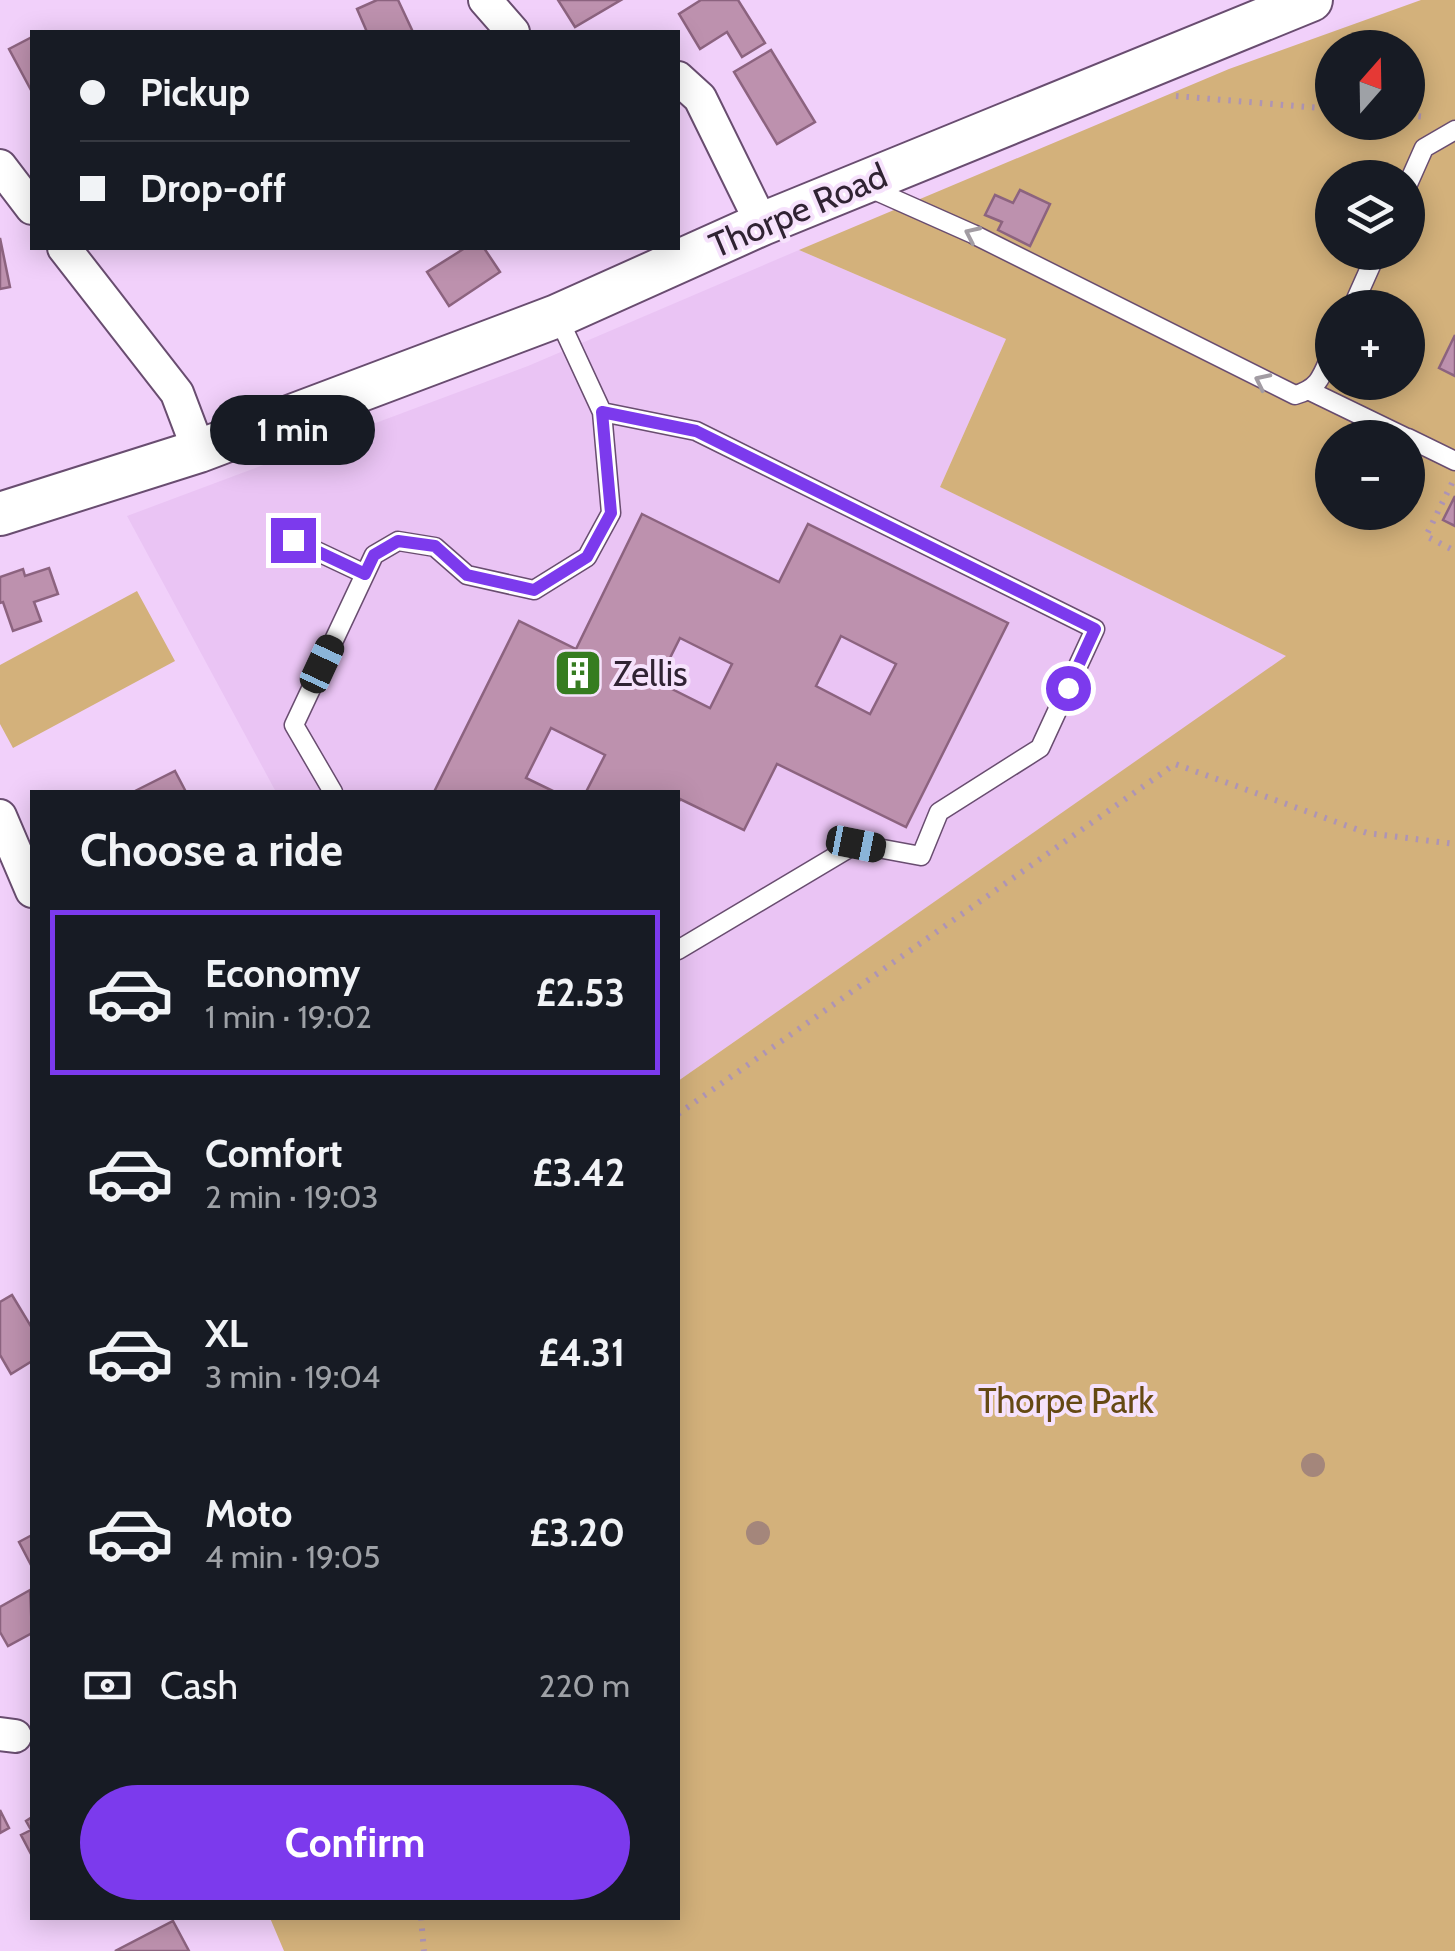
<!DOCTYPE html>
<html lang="en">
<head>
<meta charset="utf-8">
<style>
	:root { --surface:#171b24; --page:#242831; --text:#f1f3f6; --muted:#9ea1a6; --line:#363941; --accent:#7c3aed }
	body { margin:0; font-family:Cabin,sans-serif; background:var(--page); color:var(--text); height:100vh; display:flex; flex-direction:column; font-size:38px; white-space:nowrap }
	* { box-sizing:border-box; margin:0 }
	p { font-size:32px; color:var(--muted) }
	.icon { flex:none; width:55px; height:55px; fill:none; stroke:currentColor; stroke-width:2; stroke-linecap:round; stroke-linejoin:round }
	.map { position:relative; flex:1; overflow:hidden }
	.sheet { position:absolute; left:30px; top:790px; width:650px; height:1130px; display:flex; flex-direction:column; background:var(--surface); border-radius:0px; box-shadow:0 5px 25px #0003 }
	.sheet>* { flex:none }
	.hud { position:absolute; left:30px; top:30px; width:650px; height:220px; border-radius:0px; box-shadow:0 5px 25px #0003; display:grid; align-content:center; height:220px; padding:0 50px; background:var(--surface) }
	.needle { width:65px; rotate:20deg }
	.tools { position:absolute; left:1315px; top:30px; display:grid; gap:20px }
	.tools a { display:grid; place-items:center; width:110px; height:110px; border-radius:50%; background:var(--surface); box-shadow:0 5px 25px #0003; font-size:50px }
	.end { position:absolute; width:45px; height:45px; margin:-22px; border:12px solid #7c3aed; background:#fff; box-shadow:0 0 0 5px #fff }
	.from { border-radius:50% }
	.bubble { position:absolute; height:70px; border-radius:35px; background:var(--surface); box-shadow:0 5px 25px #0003; font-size:32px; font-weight:700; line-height:70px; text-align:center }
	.car { position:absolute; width:30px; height:60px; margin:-30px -15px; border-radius:12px; box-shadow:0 0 8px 2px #0007; background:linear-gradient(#222 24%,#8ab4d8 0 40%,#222 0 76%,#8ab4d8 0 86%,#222 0) }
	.hud b { display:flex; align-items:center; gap:35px; height:95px; font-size:38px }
	.hud b+b { border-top:2px solid var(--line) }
	.hud i { width:25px; height:25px; background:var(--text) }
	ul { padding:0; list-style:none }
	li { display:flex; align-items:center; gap:30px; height:165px; margin:0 20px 15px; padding:0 30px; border:5px solid transparent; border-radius:0px }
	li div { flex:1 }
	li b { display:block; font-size:38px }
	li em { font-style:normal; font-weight:700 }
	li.selected { border-color:var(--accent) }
	li>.icon { width:90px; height:90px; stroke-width:1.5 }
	h2 { padding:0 50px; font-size:45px; line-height:120px }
	.pay { display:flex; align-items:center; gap:25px; height:110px; padding:0 50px; font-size:38px }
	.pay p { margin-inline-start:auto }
	.primary-button { display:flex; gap:20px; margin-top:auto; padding:20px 50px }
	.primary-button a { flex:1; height:115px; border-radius:60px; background:var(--accent); color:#fff; font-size:40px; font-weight:700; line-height:115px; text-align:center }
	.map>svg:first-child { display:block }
</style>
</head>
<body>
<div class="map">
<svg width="1455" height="1951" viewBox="0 0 1455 1951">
	<rect width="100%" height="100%" fill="#f1d0fa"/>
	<path fill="#eac4f4" d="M 799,250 L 1006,339 L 940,487 L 1287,656 L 678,1081 L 678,792 L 276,792 L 127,516 L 528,366 Z"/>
	<path fill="#d3b17b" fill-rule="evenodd" d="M 1421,0 L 1455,0 L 1455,1951 L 284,1951 L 270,1918 L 678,1918 L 678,1081 L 1286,656 L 940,487 L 1006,339 L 799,250 L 1229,69 ZM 1332,48 L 1408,48 L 1408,122 L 1332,122 ZM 1332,178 L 1408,178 L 1408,252 L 1332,252 ZM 1332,308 L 1408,308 L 1408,382 L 1332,382 ZM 1332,438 L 1408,438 L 1408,512 L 1332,512 Z
		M 137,591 L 175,661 L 13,748 L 0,724 L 0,665 Z"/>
	<path fill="#bd91ae" stroke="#8c637f" stroke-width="2.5" fill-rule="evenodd" d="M 377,0 L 398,0 L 413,32 L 367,32 L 357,9 Z
		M 558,0 L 621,0 L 575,27 Z
		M 701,0 L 738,0 L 765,43 L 742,57 L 727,32 L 700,49 L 679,14 Z
		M 32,37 L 32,92 L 9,49 Z
		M 771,50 L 815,122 L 777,144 L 734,72 Z
		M 1020,190 L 1050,204 L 1030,246 L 998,230 L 1002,222 L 985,215 L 995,195 L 1013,203 Z
		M 0,238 L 10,287 L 0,289 Z
		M 465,248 L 484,248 L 500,272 L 449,306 L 427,272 Z
		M 1455,335 L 1455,376 L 1439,368 Z
		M 1455,496 L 1455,526 L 1443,520 Z
		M 642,514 L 779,582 L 808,524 L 1008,623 L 906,827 L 777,764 L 744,830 L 680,799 L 678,804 L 678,792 L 586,792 L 605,755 L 551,728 L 526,778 L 555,792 L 434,792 L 519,621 L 576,649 ZM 841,636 L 896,664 L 870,714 L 816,686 ZM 680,638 L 732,664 L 710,708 L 658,682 Z
		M 49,568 L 58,594 L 34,602 L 41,621 L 13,631 L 3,602 L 0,603 L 0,577 L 23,569 L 25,576 Z
		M 175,771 L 186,792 L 133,792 Z
		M 12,1295 L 32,1328 L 32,1361 L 11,1374 L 0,1355 L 0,1302 Z
		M 32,1535 L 32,1567 L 19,1542 Z
		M 30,1590 L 32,1633 L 8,1646 L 0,1632 L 0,1607 Z
		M 0,1810 L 9,1828 L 0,1833 Z
		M 32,1817 L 32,1856 L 21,1835 L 31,1830 L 26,1821 Z
		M 173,1921 L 189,1951 L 115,1951 Z"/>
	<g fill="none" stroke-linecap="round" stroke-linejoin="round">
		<g stroke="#694d70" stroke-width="21">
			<path id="service" d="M 1408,184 L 1424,148 L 1455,130
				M 865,186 L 973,234 L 1295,395 C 1320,388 1322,375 1332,352
				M 1352,308 L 1377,252
				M 1310,391 L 1407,438
				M 602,412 L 696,431 L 1095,629 L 1040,748 L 939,812 L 921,856 L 856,844 L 678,950
				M 1408,438 L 1455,461
				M 293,540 L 365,574
				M 333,792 L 294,725 L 374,555 L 398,541 L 435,547 L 467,575 L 534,590 L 587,557 L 611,513 L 602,412 L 558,317"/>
		</g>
		<g stroke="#694d70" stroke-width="36">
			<path id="minor" d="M 485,0 L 513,32
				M 678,78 L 700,98 L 762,224
				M 0,166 L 32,208
				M 64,248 L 177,393 L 199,451
				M 0,816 L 32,891
				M 0,1734 L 15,1736"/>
		</g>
		<g stroke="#694d70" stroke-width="46">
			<path id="tertiary" d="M 0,514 L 199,451 L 557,316 L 762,224 L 1311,0"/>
		</g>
		<path stroke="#ae94b5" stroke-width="6" stroke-dasharray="2.5 8" stroke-linecap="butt" d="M 1176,96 L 1332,109
			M 1408,115 L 1426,117
			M 1452,483 L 1426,536 L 1455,551
			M 678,1114 L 1175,764 L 1367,833 L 1455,844
			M 421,1918 L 424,1951"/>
		<use href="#service" stroke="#fff" stroke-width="18"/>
		<use href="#minor" stroke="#fff" stroke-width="32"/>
		<use href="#tertiary" stroke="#fff" stroke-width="42"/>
	</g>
	<g fill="#a4867b">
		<circle cx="1313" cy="1465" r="12"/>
		<circle cx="758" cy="1533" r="12"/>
	</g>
	<defs><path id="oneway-chevron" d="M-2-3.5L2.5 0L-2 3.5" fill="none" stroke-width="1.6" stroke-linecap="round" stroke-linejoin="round" transform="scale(2.5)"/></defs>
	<g stroke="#a29ca3">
		<use href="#oneway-chevron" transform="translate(972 234) rotate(-155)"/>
		<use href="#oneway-chevron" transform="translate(1262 381) rotate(-154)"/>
	</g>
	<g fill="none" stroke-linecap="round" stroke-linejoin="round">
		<path stroke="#7c3aed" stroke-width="12" d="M 293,540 L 365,574 L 374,555 L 398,541 L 435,546 L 467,575 L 534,590 L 587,557 L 611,513 L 602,412 L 696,431 L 1095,629 L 1068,688"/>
	</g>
	<defs>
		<g id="building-square" transform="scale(2.5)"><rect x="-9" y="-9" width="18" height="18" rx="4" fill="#367c20" stroke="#f6e2fc"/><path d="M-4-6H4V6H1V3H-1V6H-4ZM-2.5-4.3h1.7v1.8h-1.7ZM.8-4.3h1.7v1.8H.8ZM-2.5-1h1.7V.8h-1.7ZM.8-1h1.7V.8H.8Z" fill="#fff"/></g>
	</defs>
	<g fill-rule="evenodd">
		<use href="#building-square" x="578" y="673"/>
	</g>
	<g text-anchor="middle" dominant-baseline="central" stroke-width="8" stroke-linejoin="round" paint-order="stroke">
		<g font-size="35" fill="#302333" stroke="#f6e2fc">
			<text transform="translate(798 210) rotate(-23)">Thorpe Road</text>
		</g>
		<g font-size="35" fill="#302333" stroke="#f6e2fc" text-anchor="start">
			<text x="613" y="673">Zellis</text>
		</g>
		<g font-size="35" fill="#654913" stroke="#f6e2fc">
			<text x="1066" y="1400">Thorpe Park</text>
		</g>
	</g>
</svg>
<div class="tools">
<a><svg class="needle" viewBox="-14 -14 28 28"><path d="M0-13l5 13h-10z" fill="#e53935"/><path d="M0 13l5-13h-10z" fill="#9ea1a6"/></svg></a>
<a><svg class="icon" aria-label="layers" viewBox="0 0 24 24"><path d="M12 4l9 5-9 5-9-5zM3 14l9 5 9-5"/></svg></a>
<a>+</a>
<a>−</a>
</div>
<i class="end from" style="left:1068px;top:688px"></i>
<i class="end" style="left:293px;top:540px"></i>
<div class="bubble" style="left:210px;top:395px;width:165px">1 min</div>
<i class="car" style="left:322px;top:664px;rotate:25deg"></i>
<i class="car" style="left:856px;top:844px;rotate:101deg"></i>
<div class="hud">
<b><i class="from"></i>Pickup</b>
<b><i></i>Drop-off</b>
</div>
<section class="sheet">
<h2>Choose a ride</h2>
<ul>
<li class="selected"><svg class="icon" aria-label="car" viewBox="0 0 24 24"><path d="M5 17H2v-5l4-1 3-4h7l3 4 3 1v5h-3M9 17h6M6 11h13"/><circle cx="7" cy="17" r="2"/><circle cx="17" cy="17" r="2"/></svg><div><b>Economy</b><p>1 min · 19:02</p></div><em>£2.53</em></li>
<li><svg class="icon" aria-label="car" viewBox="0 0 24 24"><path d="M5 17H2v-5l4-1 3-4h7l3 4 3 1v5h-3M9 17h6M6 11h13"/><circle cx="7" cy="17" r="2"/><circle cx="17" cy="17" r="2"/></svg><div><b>Comfort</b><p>2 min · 19:03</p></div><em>£3.42</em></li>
<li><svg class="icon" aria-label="car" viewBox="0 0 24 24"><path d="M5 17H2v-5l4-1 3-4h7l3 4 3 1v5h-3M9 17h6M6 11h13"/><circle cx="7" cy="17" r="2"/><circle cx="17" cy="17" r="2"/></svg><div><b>XL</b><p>3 min · 19:04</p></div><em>£4.31</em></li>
<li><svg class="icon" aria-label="car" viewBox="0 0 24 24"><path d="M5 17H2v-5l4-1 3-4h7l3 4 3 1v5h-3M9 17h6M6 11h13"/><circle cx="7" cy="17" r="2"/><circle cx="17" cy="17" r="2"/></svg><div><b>Moto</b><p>4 min · 19:05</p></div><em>£3.20</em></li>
</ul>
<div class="pay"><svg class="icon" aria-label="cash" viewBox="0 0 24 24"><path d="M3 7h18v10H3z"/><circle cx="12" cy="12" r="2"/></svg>Cash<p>220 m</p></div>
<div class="primary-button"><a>Confirm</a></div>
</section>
</div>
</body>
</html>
